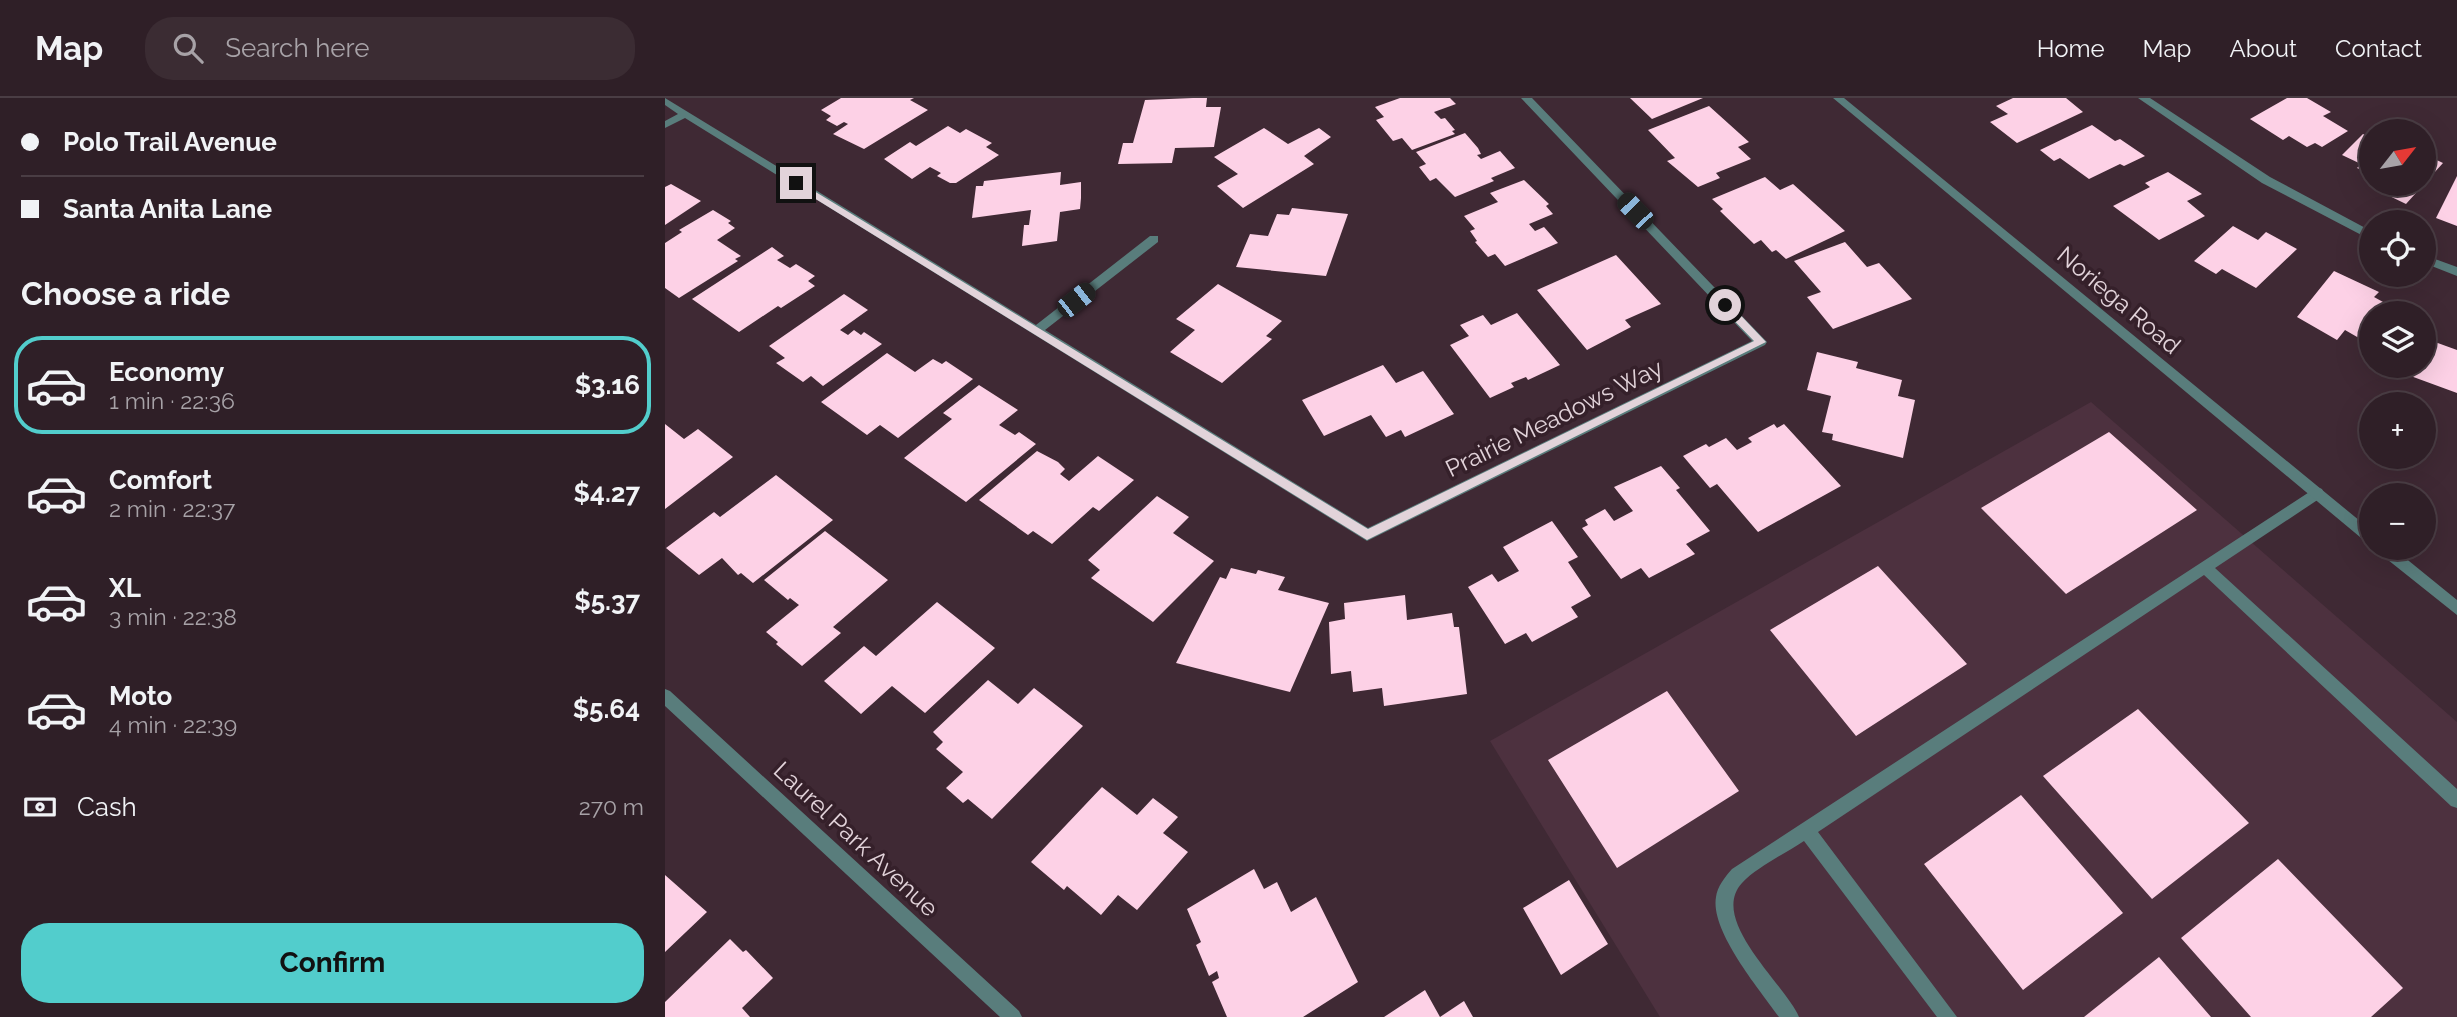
<!DOCTYPE html>
<html lang="en">
<head>
<meta charset="utf-8">
<style>
	:root { --surface:#2f1f27; --page:#3b2c33; --text:#f1f3f6; --muted:#a7a2a7; --line:#4a3d44; --accent:#52cdcc }
	body { margin:0; font-family:Raleway,sans-serif; background:var(--page); color:var(--text); height:100vh; display:flex; flex-direction:column; font-size:26px; white-space:nowrap }
	* { box-sizing:border-box; margin:0 }
	p { font-size:23px; color:var(--muted) }
	.icon { flex:none; width:38px; height:38px; fill:none; stroke:currentColor; stroke-width:2; stroke-linecap:round; stroke-linejoin:round }
	.map { position:relative; flex:1; overflow:hidden }
	.sheet { display:flex; flex-direction:column; background:var(--surface); width:665px }
	.sheet>* { flex:none }
	.guide { display:grid; align-content:center; height:154px; padding:0 21px; background:var(--surface) }
	.needle { width:46px; rotate:59deg }
	.tools { position:absolute; left:1694px; top:21px; display:grid; gap:14px }
	.tools a { display:grid; place-items:center; width:77px; height:77px; border-radius:50%; background:var(--surface); box-shadow:0 7px 28px #0002,0 0 0 2px var(--line); font-size:35px }
	.end { position:absolute; width:32px; height:32px; margin:-16px; border:9px solid #e2d3da; background:#111; box-shadow:0 0 0 4px #111 }
	.from { border-radius:50% }
	.car { position:absolute; width:21px; height:42px; margin:-21px -10px; border-radius:9px; box-shadow:0 0 5px 2px #0007; background:linear-gradient(#222 24%,#8ab4d8 0 40%,#222 0 76%,#8ab4d8 0 86%,#222 0) }
	.guide b { display:flex; align-items:center; gap:24px; height:66px; font-size:26px }
	.guide b+b { border-top:2px solid var(--line) }
	.guide i { width:18px; height:18px; background:var(--text) }
	ul { padding:0; list-style:none }
	li { display:flex; align-items:center; gap:21px; height:98px; margin:0 14px 10px; padding:0 7px; border:4px solid transparent; border-radius:28px }
	li div { flex:1 }
	li b { display:block; font-size:26px }
	li em { font-style:normal; font-weight:700 }
	li.on { border-color:var(--accent) }
	li>.icon { width:63px; height:63px; stroke-width:1.5 }
	h2 { padding:0 21px; font-size:32px; line-height:84px }
	.pay { display:flex; align-items:center; gap:18px; height:77px; padding:0 21px; font-size:26px }
	.pay p { margin-inline-start:auto }
	.cta { display:flex; gap:14px; margin-top:auto; padding:14px 21px }
	.cta a { flex:1; height:80px; border-radius:28px; background:var(--accent); color:#111; font-size:28px; font-weight:700; line-height:80px; text-align:center }
	header { display:flex; align-items:center; gap:42px; box-sizing:border-box; height:98px; padding:0 35px; background:var(--surface); border-bottom:2px solid var(--line) }
	header strong { font-size:33px }
	nav { display:flex; gap:38px; margin-inline-start:auto; font-size:24px }
	.search { width:490px; height:63px; background:var(--page); display:flex; align-items:center; gap:18px; box-sizing:border-box; padding:0 24px; border-radius:28px; color:var(--muted); font-size:26px }
	main { display:flex; flex:1; min-height:0 }
	.map>svg:first-child { display:block }
</style>
</head>
<body>
<header>
<strong>Map</strong>
<div class="search"><svg class="icon" aria-label="search" viewBox="0 0 24 24"><circle cx="10" cy="10" r="6"/><path d="M15 15l6 6"/></svg>Search here</div>
<nav><a>Home</a><a>Map</a><a>About</a><a>Contact</a></nav>
</header>
<main>
<section class="sheet">
<div class="guide">
<b><i class="from"></i>Polo Trail Avenue</b>
<b><i></i>Santa Anita Lane</b>
</div>
<h2>Choose a ride</h2>
<ul>
<li class="on"><svg class="icon" aria-label="car" viewBox="0 0 24 24"><path d="M5 17H2v-5l4-1 3-4h7l3 4 3 1v5h-3M9 17h6M6 11h13"/><circle cx="7" cy="17" r="2"/><circle cx="17" cy="17" r="2"/></svg><div><b>Economy</b><p>1 min · 22:36</p></div><em>$3.16</em></li>
<li><svg class="icon" aria-label="car" viewBox="0 0 24 24"><path d="M5 17H2v-5l4-1 3-4h7l3 4 3 1v5h-3M9 17h6M6 11h13"/><circle cx="7" cy="17" r="2"/><circle cx="17" cy="17" r="2"/></svg><div><b>Comfort</b><p>2 min · 22:37</p></div><em>$4.27</em></li>
<li><svg class="icon" aria-label="car" viewBox="0 0 24 24"><path d="M5 17H2v-5l4-1 3-4h7l3 4 3 1v5h-3M9 17h6M6 11h13"/><circle cx="7" cy="17" r="2"/><circle cx="17" cy="17" r="2"/></svg><div><b>XL</b><p>3 min · 22:38</p></div><em>$5.37</em></li>
<li><svg class="icon" aria-label="car" viewBox="0 0 24 24"><path d="M5 17H2v-5l4-1 3-4h7l3 4 3 1v5h-3M9 17h6M6 11h13"/><circle cx="7" cy="17" r="2"/><circle cx="17" cy="17" r="2"/></svg><div><b>Moto</b><p>4 min · 22:39</p></div><em>$5.64</em></li>
</ul>
<div class="pay"><svg class="icon" aria-label="cash" viewBox="0 0 24 24"><path d="M3 7h18v10H3z"/><circle cx="12" cy="12" r="2"/></svg>Cash<p>270 m</p></div>
<div class="cta"><a>Confirm</a></div>
</section>
<div class="map">
<svg width="1792" height="919" viewBox="0 0 1792 919">
	<rect width="100%" height="100%" fill="#3f2934"/>
	<path fill="#4d313f" d="M 1426,304 L 1792,624 L 1792,919 L 995,919 L 825,643 Z"/>
	<path fill="#fdd1e6" d="M 176,0 L 249,0 L 245,2 L 263,12 L 199,51 L 168,36 L 183,26 L 179,24 L 172,28 L 161,22 L 166,18 L 156,12 Z
		M 528,0 L 542,0 L 541,9 L 556,9 L 549,49 L 510,50 L 507,65 L 453,66 L 458,45 L 468,45 L 480,2 Z
		M 735,0 L 785,0 L 791,6 L 769,14 L 776,21 L 780,20 L 790,32 L 787,33 L 790,36 L 747,52 L 737,40 L 728,43 L 711,22 L 719,19 L 710,9 Z
		M 965,0 L 1038,0 L 987,21 Z
		M 1348,0 L 1401,0 L 1418,14 L 1352,45 L 1325,24 L 1343,16 L 1331,8 Z
		M 1622,0 L 1642,0 L 1666,14 L 1658,18 L 1683,33 L 1657,49 L 1650,45 L 1642,49 L 1624,38 L 1618,42 L 1585,21 Z
		M 1044,8 L 1084,44 L 1073,49 L 1086,61 L 1051,75 L 1055,80 L 1033,89 L 1002,63 L 1010,60 L 983,32 Z
		M 1427,27 L 1450,43 L 1455,41 L 1480,58 L 1459,68 L 1455,66 L 1424,81 L 1395,60 L 1389,63 L 1375,52 Z
		M 283,28 L 295,35 L 301,31 L 327,45 L 321,49 L 334,57 L 291,85 L 285,85 L 272,78 L 276,75 L 265,69 L 247,81 L 219,61 L 245,44 L 251,48 Z
		M 599,30 L 623,46 L 654,30 L 666,39 L 639,58 L 649,66 L 578,110 L 552,88 L 573,76 L 549,59 Z
		M 800,35 L 813,50 L 816,56 L 812,57 L 816,61 L 835,53 L 850,70 L 826,80 L 829,83 L 790,99 L 771,80 L 765,83 L 754,69 L 761,66 L 751,54 Z
		M 1698,36 L 1706,40 L 1706,76 L 1692,70 L 1696,66 L 1677,57 Z
		M 1759,56 L 1778,65 L 1741,106 L 1710,91 L 1715,86 L 1759,86 Z
		M 396,74 L 395,87 L 416,84 L 416,100 L 415,111 L 395,114 L 392,143 L 357,148 L 359,127 L 364,127 L 366,112 L 307,120 L 311,88 L 318,88 L 319,83 Z
		M 1503,74 L 1537,96 L 1522,103 L 1540,118 L 1494,142 L 1448,108 L 1485,89 L 1480,85 Z
		M 1792,78 L 1792,128 L 1771,120 Z
		M 1100,79 L 1115,92 L 1128,86 L 1180,133 L 1121,161 L 1111,152 L 1107,154 L 1096,142 L 1089,146 L 1055,113 L 1058,111 L 1047,101 Z
		M 859,82 L 884,106 L 881,108 L 888,116 L 864,126 L 870,133 L 879,129 L 893,145 L 840,168 L 830,156 L 823,159 L 810,144 L 812,143 L 805,133 L 810,131 L 799,118 L 833,104 L 825,95 Z
		M 6,86 L 36,103 L 0,127 L 0,89 Z
		M 627,110 L 683,116 L 661,178 L 571,169 L 585,136 L 603,138 L 612,116 L 624,117 Z
		M 48,112 L 66,123 L 63,125 L 70,130 L 52,142 L 76,158 L 70,161 L 73,163 L 14,200 L 0,190 L 0,145 L 17,134 L 14,132 Z
		M 1568,128 L 1593,142 L 1601,134 L 1632,151 L 1591,190 L 1557,171 L 1551,176 L 1529,163 Z
		M 1180,144 L 1202,169 L 1214,165 L 1247,201 L 1168,231 L 1142,199 L 1156,194 L 1129,163 Z
		M 107,149 L 119,158 L 112,162 L 125,170 L 131,166 L 150,178 L 143,183 L 150,188 L 116,210 L 113,208 L 74,234 L 27,201 Z
		M 951,157 L 996,206 L 960,222 L 966,229 L 922,252 L 872,192 Z
		M 1669,173 L 1714,194 L 1709,199 L 1738,215 L 1706,215 L 1706,247 L 1680,232 L 1672,242 L 1632,219 Z
		M 553,186 L 617,223 L 601,238 L 607,241 L 557,285 L 505,254 L 530,232 L 511,221 Z
		M 179,196 L 203,212 L 175,232 L 183,237 L 189,232 L 196,237 L 199,234 L 217,246 L 158,288 L 146,278 L 138,284 L 111,265 L 120,260 L 104,248 Z
		M 852,215 L 895,267 L 863,282 L 861,279 L 846,285 L 849,289 L 825,300 L 785,247 L 804,238 L 795,227 L 818,217 L 826,227 Z
		M 1759,240 L 1792,252 L 1792,295 L 1732,273 L 1734,268 L 1759,268 Z
		M 1152,254 L 1193,264 L 1191,270 L 1237,282 L 1233,298 L 1250,302 L 1238,360 L 1167,342 L 1168,336 L 1157,334 L 1166,298 L 1142,292 Z
		M 222,255 L 250,274 L 268,261 L 277,266 L 281,263 L 308,281 L 233,340 L 215,327 L 202,337 L 156,304 Z
		M 718,267 L 731,285 L 758,273 L 789,316 L 740,339 L 736,332 L 721,339 L 706,317 L 659,338 L 637,302 Z
		M 314,287 L 353,312 L 334,327 L 350,337 L 354,334 L 371,346 L 301,404 L 239,360 L 287,321 L 278,315 Z
		M 0,326 L 19,341 L 33,331 L 68,359 L 0,411 Z
		M 1109,326 L 1112,330 L 1119,326 L 1176,388 L 1093,434 L 1052,386 L 1045,390 L 1018,358 L 1041,346 L 1044,349 L 1061,340 L 1072,352 L 1087,344 L 1083,340 Z
		M 1444,334 L 1532,412 L 1401,496 L 1316,410 Z
		M 372,353 L 393,364 L 400,371 L 395,376 L 404,383 L 433,358 L 469,382 L 434,413 L 428,409 L 387,446 L 368,433 L 363,437 L 314,402 Z
		M 996,368 L 1015,390 L 1011,392 L 1045,433 L 1021,446 L 1030,456 L 984,480 L 976,470 L 956,481 L 917,430 L 923,427 L 920,422 L 940,411 L 949,423 L 968,413 L 949,389 Z
		M 111,377 L 168,422 L 88,485 L 76,475 L 73,477 L 57,460 L 34,477 L 1,450 L 49,414 L 55,419 Z
		M 492,398 L 524,419 L 508,435 L 549,463 L 488,524 L 426,480 L 435,472 L 423,462 Z
		M 887,423 L 913,459 L 903,464 L 926,498 L 906,509 L 913,519 L 867,544 L 861,535 L 840,546 L 803,489 L 827,476 L 833,484 L 854,473 L 838,449 Z
		M 160,433 L 223,482 L 168,529 L 176,535 L 137,568 L 111,546 L 113,544 L 101,534 L 134,507 L 125,500 L 123,502 L 99,482 Z
		M 1213,468 L 1302,566 L 1191,638 L 1105,532 Z
		M 566,470 L 591,476 L 593,472 L 620,479 L 613,492 L 664,505 L 625,594 L 511,565 L 555,479 L 561,481 Z
		M 740,497 L 742,522 L 787,515 L 789,529 L 794,529 L 802,596 L 719,608 L 717,590 L 688,594 L 686,573 L 666,576 L 664,524 L 680,521 L 679,505 Z
		M 272,504 L 330,550 L 260,615 L 227,588 L 196,616 L 159,583 L 199,548 L 211,558 Z
		M 323,582 L 353,606 L 369,590 L 418,628 L 327,721 L 303,701 L 298,705 L 281,690 L 298,674 L 271,651 L 278,644 L 268,634 Z
		M 1002,593 L 1074,693 L 952,770 L 883,662 Z
		M 1473,611 L 1584,725 L 1487,801 L 1378,678 Z
		M 437,689 L 472,717 L 488,700 L 513,719 L 498,735 L 523,754 L 472,812 L 453,797 L 436,817 L 402,788 L 399,792 L 366,764 Z
		M 1356,697 L 1458,815 L 1358,892 L 1259,766 Z
		M 1613,761 L 1738,890 L 1706,919 L 1586,919 L 1516,840 Z
		M 589,771 L 599,791 L 612,784 L 626,814 L 651,799 L 693,884 L 638,919 L 562,919 L 547,884 L 554,880 L 552,873 L 544,878 L 531,847 L 536,844 L 522,811 Z
		M 0,777 L 42,814 L 0,854 Z
		M 904,782 L 943,846 L 896,877 L 858,810 Z
		M 65,841 L 78,854 L 81,852 L 108,880 L 77,910 L 85,919 L 0,919 L 0,904 Z
		M 1494,859 L 1546,919 L 1419,919 Z
		M 760,892 L 775,919 L 799,903 L 808,919 L 719,919 Z"/>
	<g fill="none" stroke-linecap="round" stroke-linejoin="round">
		<path fill="#597d7c" fill-rule="evenodd" d="M 1652,389 L 1657,391 L 1659,395 L 1657,399 L 1550,470 L 1792,691 L 1792,710 L 1786,708 L 1539,477 L 1153,734 L 1292,919 L 1272,919 L 1139,743 C 1121,755 1092,769 1077,785 C 1043,822 1120,886 1134,919 L 1114,919 C 1095,892 1045,833 1051,799 C 1052,789 1060,779 1067,771 Z"/>
		<path fill="#597d7c" fill-rule="evenodd" d="M 0,0 L 371,227 L 485,138 L 493,138 L 493,144 L 380,232 L 703,430 L 1087,243 L 856,0 L 867,0 L 1102,244 L 1100,247 L 702,443 L 20,20 L 0,30 L 0,23 L 13,16 L 0,7 Z
			M 1473,0 L 1485,0 L 1605,79 L 1706,133 L 1706,142 L 1597,85 Z
			M 1759,157 L 1792,169 L 1792,178 L 1759,165 Z
			M 0,591 L 5,593 L 354,913 L 357,919 L 335,919 L 0,608 Z"/>
		<path fill="#597d7c" fill-rule="evenodd" d="M 1168,0 L 1179,0 L 1706,432 L 1706,446 L 1701,444 Z
			M 1711,450 L 1728,450 L 1792,502 L 1792,517 L 1713,454 Z"/>
	</g>
	<path fill="#e2d3da" d="M 131,82 L 703,431 L 1089,243 L 1056,209 L 1056,204 L 1063,204 L 1101,244 L 702,442 L 128,87 L 127,85 Z"/>
	<g text-anchor="middle" dominant-baseline="central" stroke-width="7" stroke-linejoin="round" paint-order="stroke">
		<g font-size="24" fill="#e2d3da" stroke="#35202a">
			<text transform="translate(1454 202) rotate(40)">Noriega Road</text>
			<text transform="translate(889 320) rotate(-26)">Prairie Meadows Way</text>
			<text transform="translate(191 741) rotate(43)">Laurel Park Avenue</text>
		</g>
	</g>
</svg>
<div class="tools">
<a><svg class="needle" viewBox="-14 -14 28 28"><path d="M0-13l5 13h-10z" fill="#e53935"/><path d="M0 13l5-13h-10z" fill="#a7a2a7"/></svg></a>
<a><svg class="icon" aria-label="locate" viewBox="0 0 24 24"><circle cx="12" cy="12" r="6"/><path d="M12 2v4M12 18v4M2 12h4M18 12h4"/></svg></a>
<a><svg class="icon" aria-label="layers" viewBox="0 0 24 24"><path d="M12 4l9 5-9 5-9-5zM3 14l9 5 9-5"/></svg></a>
<a>+</a>
<a>−</a>
</div>
<i class="end from" style="left:1060px;top:207px"></i>
<i class="end" style="left:131px;top:85px"></i>
<i class="car" style="left:970px;top:113px;rotate:316deg"></i>
<i class="car" style="left:411px;top:202px;rotate:52deg"></i>
</div>
</main>
</body>
</html>
